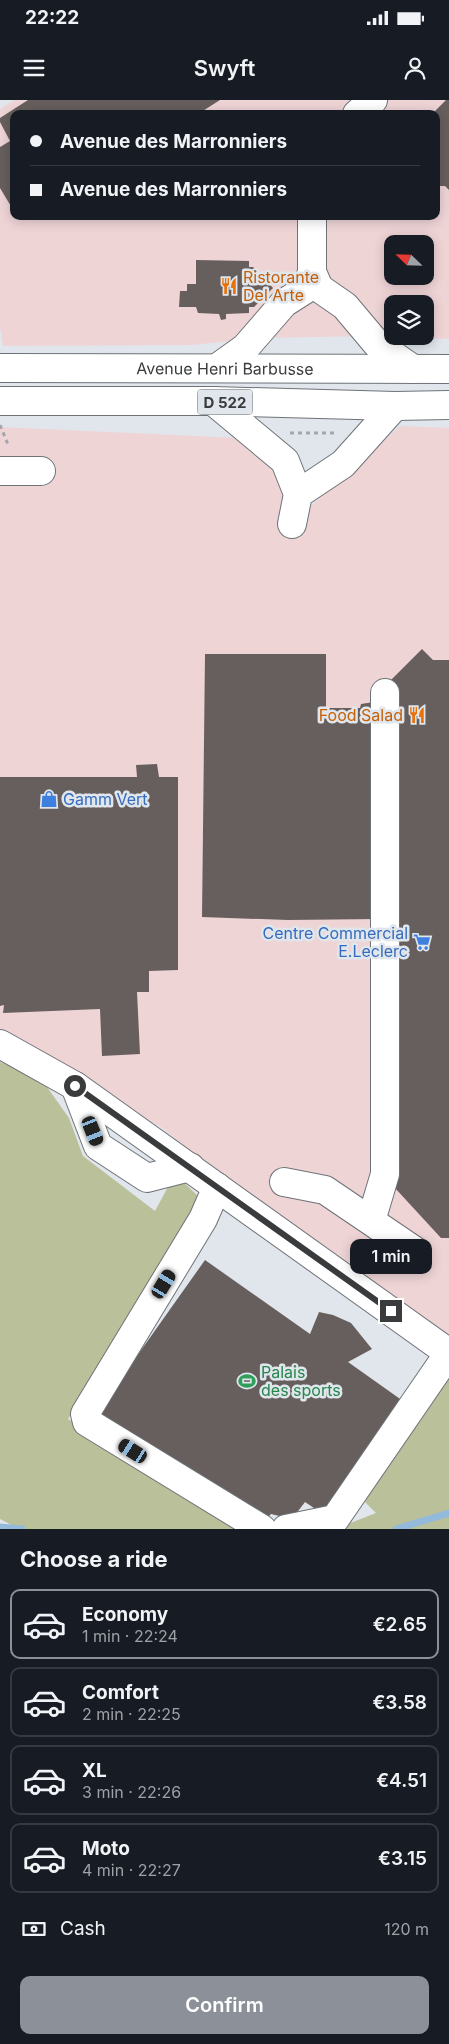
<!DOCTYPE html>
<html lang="en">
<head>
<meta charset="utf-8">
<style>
	:root { --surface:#171b24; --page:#20242c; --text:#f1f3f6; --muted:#9ea1a6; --line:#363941; --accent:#8c9099 }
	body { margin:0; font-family:Inter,sans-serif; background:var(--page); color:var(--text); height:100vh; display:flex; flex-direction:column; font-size:19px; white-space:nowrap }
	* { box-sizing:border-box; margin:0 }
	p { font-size:16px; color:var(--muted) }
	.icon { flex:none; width:28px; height:28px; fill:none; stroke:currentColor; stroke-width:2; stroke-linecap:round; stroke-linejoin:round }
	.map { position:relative; height:1429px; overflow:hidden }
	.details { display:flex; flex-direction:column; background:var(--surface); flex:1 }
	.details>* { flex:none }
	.guide { position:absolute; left:10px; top:10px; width:430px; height:110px; border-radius:10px; box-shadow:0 2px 12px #0003; display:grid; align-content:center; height:110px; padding:0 20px; background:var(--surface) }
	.needle { width:32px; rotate:293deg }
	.buttons { position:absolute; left:384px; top:135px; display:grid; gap:10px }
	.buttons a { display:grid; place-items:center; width:50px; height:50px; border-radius:10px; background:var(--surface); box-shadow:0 2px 12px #0003; font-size:25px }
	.end { position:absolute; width:22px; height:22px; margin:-11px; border:6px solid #393b3d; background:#fff; box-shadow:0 0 0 2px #fff }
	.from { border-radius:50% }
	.bubble { position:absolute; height:35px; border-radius:10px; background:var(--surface); box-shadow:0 2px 12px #0003; font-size:16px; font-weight:600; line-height:35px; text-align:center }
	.car { position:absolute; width:15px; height:30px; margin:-15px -8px; border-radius:6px; box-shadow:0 0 4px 1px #0007; background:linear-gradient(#222 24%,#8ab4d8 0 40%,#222 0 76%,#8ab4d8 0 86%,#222 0) }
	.guide b { display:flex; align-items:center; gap:18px; height:48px; font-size:19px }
	.guide b+b { border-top:1px solid var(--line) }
	.guide i { width:12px; height:12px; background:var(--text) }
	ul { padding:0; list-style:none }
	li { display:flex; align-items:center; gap:15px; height:70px; margin:0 10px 8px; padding:0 10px; border:2px solid var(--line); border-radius:10px }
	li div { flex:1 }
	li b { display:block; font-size:19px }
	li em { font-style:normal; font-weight:600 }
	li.current { border-color:var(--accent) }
	li>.icon { width:45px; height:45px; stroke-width:1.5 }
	h2 { padding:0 20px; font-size:22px; line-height:60px }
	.pay { display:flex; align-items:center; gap:12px; height:55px; padding:0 20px; font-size:19px }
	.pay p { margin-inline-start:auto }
	.primary-button { display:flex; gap:10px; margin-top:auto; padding:10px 20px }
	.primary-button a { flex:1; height:58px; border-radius:10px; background:var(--accent); color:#fff; font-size:20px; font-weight:600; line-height:58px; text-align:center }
	.status { display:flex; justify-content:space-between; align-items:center; height:35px; padding:0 25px; background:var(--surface); direction:ltr }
	.status svg { height:14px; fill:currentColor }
	header { display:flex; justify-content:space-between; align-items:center; height:65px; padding:0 20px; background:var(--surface); font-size:22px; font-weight:600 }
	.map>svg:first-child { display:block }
</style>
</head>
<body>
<div class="status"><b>22:22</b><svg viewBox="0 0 49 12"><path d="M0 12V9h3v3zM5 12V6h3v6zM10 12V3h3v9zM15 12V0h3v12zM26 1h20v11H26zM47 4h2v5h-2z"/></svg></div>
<header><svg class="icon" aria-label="menu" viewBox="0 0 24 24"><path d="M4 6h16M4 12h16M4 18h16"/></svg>Swyft<svg class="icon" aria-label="person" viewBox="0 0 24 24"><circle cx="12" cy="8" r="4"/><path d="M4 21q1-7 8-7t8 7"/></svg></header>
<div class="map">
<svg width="449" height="1429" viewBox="0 0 449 1429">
	<rect width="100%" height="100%" fill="#e0e6ec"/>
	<path fill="#efd4d6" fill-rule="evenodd" d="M 14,0 L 449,0 L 449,239 L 371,236 L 261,238 L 191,245 L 3,246 L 0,227 L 0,9 ZM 14,14 L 436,14 L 436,116 L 14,116 ZM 392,144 L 425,144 L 425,176 L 392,176 ZM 392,204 L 425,204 L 425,236 L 392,236 Z
		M 400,326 L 449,328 L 449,1240 L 185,1047 L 161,1027 L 0,935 L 0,327 L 240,338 L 289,382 L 288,403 L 313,404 Z"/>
	<path fill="#bac099" d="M 0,962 L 42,980 L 69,1018 L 83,1056 L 155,1111 L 175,1074 L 200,1098 L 68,1319 L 235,1429 L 19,1429 L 0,1419 Z
		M 449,1267 L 449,1429 L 321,1429 L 353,1422 L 376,1413 L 363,1400 Z"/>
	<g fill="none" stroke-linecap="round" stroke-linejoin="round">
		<path stroke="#93badb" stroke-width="7" d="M 0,1427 L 22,1429
			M 396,1429 L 449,1413"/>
	</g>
	<path fill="#675f5e" d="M 28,0 L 220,0 L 198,14 L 14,14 L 14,107 L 12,108 L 0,88 L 0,47 L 10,41 L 0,22 L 0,18 Z
		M 446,0 L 449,0 L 449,90 L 445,86 L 436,86 L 436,14 L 432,14 Z
		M 196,160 L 249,161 L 249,167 L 253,167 L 273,188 L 254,207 L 249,207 L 249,213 L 226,214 L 226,219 L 221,220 L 219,214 L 198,213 L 196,207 L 179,207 L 180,191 L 187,191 L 187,184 L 196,184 Z
		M 422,549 L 433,560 L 449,560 L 449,1138 L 441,1138 L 395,1088 L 386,585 Z
		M 205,554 L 326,554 L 326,608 L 360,608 L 361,604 L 374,602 L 379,819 L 288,820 L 202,817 Z
		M 157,664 L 159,677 L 178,677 L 178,870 L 149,871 L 149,892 L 137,892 L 140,954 L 102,956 L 100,909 L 3,913 L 4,905 L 0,906 L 0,677 L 137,677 L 136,665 Z
		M 205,1160 L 310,1234 L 319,1212 L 333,1215 L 351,1223 L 372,1249 L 348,1262 L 403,1301 L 323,1414 L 305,1402 L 292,1419 L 271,1414 L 261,1424 L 93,1318 Z"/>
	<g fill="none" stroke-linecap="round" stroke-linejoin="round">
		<g stroke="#6e7378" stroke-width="30">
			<path id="minor" d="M 357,14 L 373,0
				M 312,172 L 319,188 L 345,206 L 377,244 L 413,269
				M 217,268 L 245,248 L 284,203 L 306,189 L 312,172 L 312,116
				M 213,301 L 285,361 L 298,394 L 292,424
				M 0,371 L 41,371
				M 298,394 L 343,364 L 395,306
				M 75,986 L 98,1046 L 147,1078 L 190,1067
				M 284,1082 L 325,1090 L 415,1151
				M 217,1087 L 203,1119 L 85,1314 L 87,1322 L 262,1429
				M 371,1121 L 385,1074 L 385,593
				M 286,1429 L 335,1419 L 449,1253"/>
		</g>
		<g stroke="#6e7378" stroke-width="30">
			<g id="major">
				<path id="s1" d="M 0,268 L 449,269"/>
				<path d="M 0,301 L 213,301 L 395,306 L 449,305"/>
				<path d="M 0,944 L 75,986 L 449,1253"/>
			</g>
		</g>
		<path stroke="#a3a7ac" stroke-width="3" stroke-dasharray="4 4" stroke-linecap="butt" d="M 0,325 L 9,347
			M 290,333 L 337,333"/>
		<use href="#minor" stroke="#fff" stroke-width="28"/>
		<use href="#major" stroke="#fff" stroke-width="28"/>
	</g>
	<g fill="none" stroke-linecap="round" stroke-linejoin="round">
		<path stroke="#393b3d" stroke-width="6" d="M 75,986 L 391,1211"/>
	</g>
	<defs>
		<g id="restaurant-bare" transform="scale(1.35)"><path d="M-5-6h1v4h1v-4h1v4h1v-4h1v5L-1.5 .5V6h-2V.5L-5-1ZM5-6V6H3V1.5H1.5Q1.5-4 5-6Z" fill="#e8710a" stroke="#e0e6ec" stroke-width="2.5" paint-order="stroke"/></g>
		<g id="shop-bare" transform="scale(1.35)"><path d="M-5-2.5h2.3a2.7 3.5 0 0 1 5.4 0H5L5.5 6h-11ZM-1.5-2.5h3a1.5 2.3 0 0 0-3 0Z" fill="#3f7fe0" stroke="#e0e6ec" stroke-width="2.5" paint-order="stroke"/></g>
		<g id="supermarket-bare" transform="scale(1.35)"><path d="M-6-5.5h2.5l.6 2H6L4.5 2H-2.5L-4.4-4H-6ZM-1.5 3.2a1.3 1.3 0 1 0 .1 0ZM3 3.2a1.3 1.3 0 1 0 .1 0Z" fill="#3f7fe0" stroke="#e0e6ec" stroke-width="2.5" paint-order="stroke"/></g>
		<g id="stadium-bare" transform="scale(1.35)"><path d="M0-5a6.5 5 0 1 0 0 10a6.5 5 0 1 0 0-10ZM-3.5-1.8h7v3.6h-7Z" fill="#2e9e5b" stroke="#e0e6ec" stroke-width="2.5" paint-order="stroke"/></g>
	</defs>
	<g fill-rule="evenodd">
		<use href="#restaurant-bare" x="229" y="186"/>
		<use href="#restaurant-bare" x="417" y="615"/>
		<use href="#shop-bare" x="49" y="699"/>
		<use href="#supermarket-bare" x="422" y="842"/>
		<use href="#stadium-bare" x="247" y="1281"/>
	</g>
	<g text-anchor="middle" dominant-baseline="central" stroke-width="5" stroke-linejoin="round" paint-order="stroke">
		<rect fill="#e0e6ec" stroke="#6b6e72" stroke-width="1" x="197.5" y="289.5" width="55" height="25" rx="4"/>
		<g font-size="15" font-weight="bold" fill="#393b3d">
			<text x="225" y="302">D 522</text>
		</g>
		<g font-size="16" fill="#c56008" stroke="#e0e6ec" text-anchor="start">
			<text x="243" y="177">Ristorante<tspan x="243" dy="18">Del Arte</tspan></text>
			<text x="403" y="615" text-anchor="end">Food Salad</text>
		</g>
		<g font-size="16" fill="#393b3d" stroke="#e0e6ec">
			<text stroke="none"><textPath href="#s1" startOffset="225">Avenue Henri Barbusse</textPath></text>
		</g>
		<g font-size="16" fill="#366cbe" stroke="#e0e6ec" text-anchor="start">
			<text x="63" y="699">Gamm Vert</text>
			<text x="408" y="833" text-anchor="end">Centre Commercial<tspan x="408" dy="18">E.Leclerc</tspan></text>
		</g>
		<g font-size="16" fill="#27864d" stroke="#e0e6ec" text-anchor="start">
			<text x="261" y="1272">Palais<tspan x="261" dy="18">des sports</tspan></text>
		</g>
	</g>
</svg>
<div class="buttons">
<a><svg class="needle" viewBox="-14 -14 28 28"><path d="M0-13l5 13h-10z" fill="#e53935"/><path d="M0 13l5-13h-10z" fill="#9ea1a6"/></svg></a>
<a><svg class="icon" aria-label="layers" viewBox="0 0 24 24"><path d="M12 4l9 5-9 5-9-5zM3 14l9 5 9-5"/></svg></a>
</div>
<i class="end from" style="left:75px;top:986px"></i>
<i class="end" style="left:391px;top:1211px"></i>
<div class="bubble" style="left:350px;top:1139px;width:82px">1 min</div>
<i class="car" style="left:93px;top:1031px;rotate:158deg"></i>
<i class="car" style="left:164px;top:1184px;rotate:31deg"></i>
<i class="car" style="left:133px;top:1351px;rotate:302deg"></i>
<div class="guide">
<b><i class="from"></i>Avenue des Marronniers</b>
<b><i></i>Avenue des Marronniers</b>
</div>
</div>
<section class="details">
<h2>Choose a ride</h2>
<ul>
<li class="current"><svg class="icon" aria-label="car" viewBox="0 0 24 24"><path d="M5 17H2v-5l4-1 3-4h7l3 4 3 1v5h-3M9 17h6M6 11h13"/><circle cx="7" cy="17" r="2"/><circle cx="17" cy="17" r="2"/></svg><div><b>Economy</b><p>1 min · 22:24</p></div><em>€2.65</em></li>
<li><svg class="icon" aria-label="car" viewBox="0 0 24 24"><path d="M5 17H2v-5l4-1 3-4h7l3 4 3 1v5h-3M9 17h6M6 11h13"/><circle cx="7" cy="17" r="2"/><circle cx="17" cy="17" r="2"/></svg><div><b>Comfort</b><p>2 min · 22:25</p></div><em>€3.58</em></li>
<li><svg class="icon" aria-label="car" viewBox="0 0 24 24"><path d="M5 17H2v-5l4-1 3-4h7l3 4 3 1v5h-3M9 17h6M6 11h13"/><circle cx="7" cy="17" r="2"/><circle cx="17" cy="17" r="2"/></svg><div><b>XL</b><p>3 min · 22:26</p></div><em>€4.51</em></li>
<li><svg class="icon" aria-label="car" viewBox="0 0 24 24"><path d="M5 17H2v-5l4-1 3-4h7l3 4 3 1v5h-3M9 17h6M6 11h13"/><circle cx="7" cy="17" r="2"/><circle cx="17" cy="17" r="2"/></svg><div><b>Moto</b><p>4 min · 22:27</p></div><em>€3.15</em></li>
</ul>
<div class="pay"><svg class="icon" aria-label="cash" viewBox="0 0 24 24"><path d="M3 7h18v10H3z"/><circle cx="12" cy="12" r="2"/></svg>Cash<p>120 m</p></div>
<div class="primary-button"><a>Confirm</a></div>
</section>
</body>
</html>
